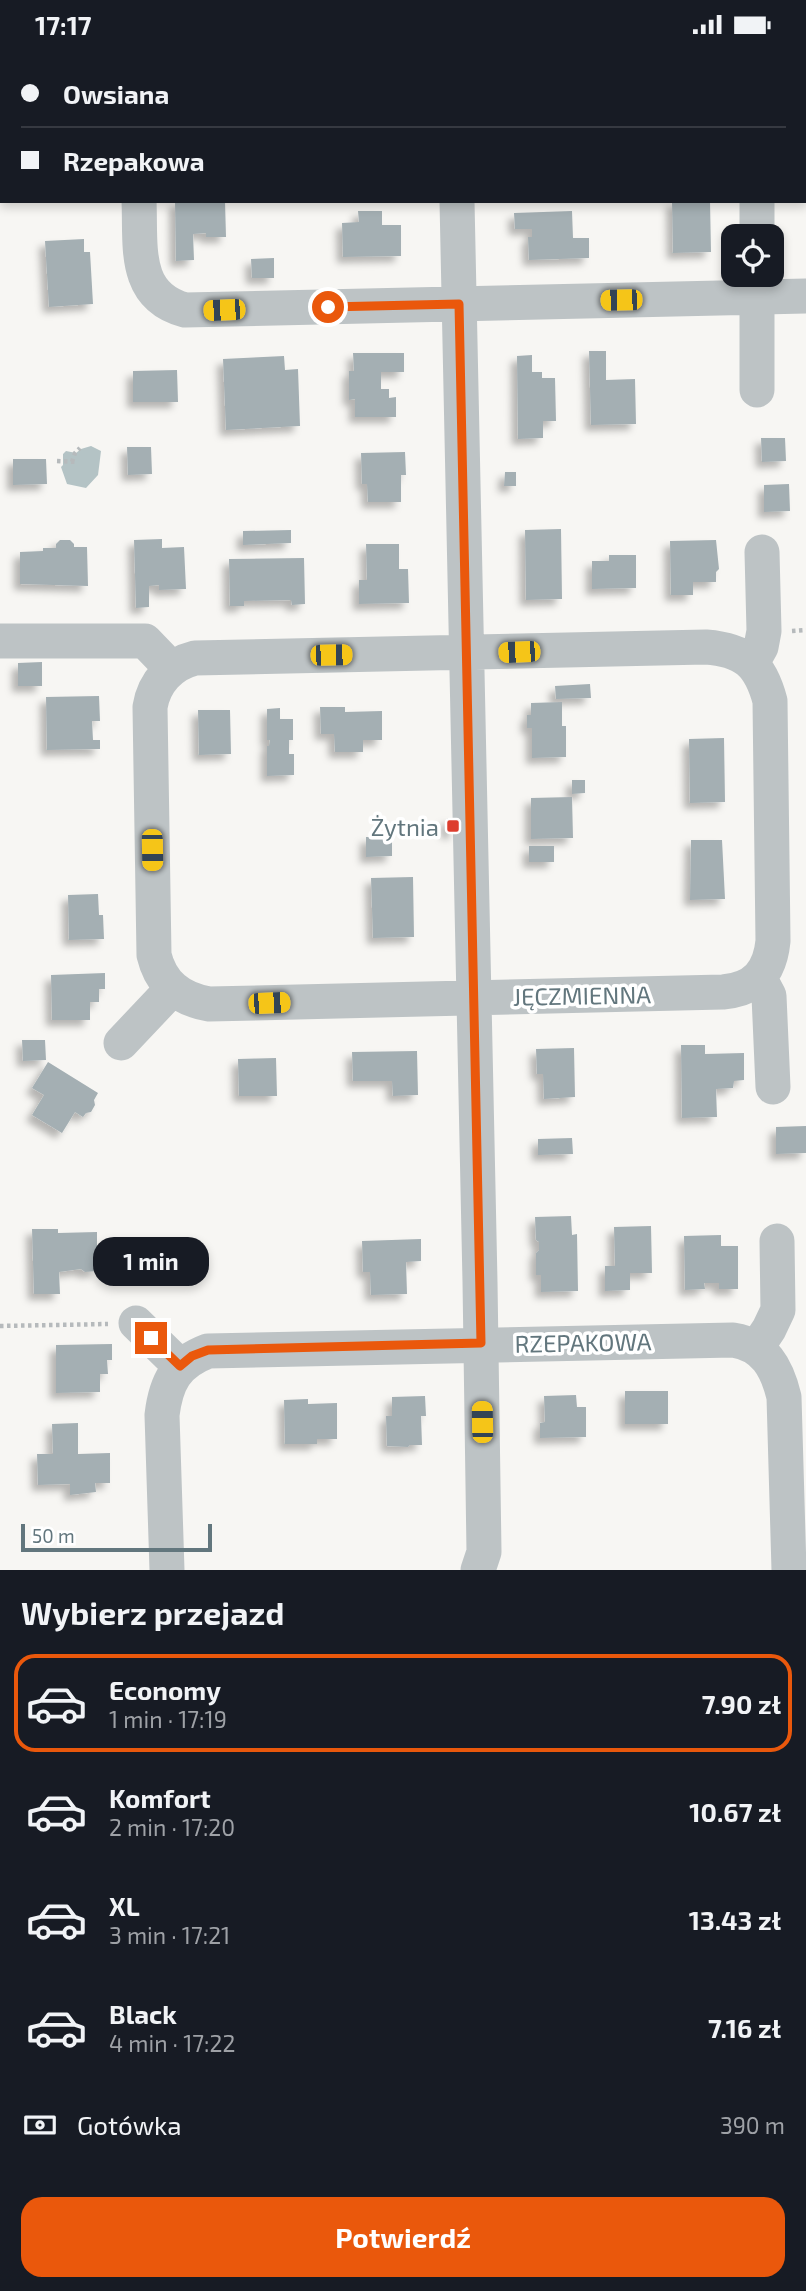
<!DOCTYPE html>
<html lang="pl">
<head>
<meta charset="utf-8">
<style>
	:root { --surface:#171b24; --page:#242831; --text:#f1f3f6; --muted:#9ea1a6; --line:#363941; --accent:#ea580c }
	body { margin:0; font-family:"Exo 2",sans-serif; background:var(--page); color:var(--text); height:100vh; display:flex; flex-direction:column; font-size:26px; white-space:nowrap }
	* { box-sizing:border-box; margin:0 }
	p { font-size:23px; color:var(--muted) }
	.icon { flex:none; width:38px; height:38px; fill:none; stroke:currentColor; stroke-width:2; stroke-linecap:round; stroke-linejoin:round }
	.map { position:relative; height:1521px; overflow:hidden }
	.details { display:flex; flex-direction:column; background:var(--surface); flex:1 }
	.details>* { flex:none }
	.top-card { position:absolute; left:0px; top:0px; width:807px; height:154px; box-shadow:0 4px 10px #0003; display:grid; align-content:center; height:154px; padding:0 21px; background:var(--surface) }
	.fabs { position:absolute; left:721px; top:175px; display:grid; gap:14px }
	.fabs a { display:grid; place-items:center; width:63px; height:63px; border-radius:14px; background:var(--surface); box-shadow:0 4px 10px #0003; font-size:35px }
	.scale { position:absolute; left:21px; bottom:18px; width:191px; box-sizing:border-box; padding-left:7px; border:4px solid #62767d; border-top:0; font-size:19px; line-height:24px; white-space:nowrap; color:#62767d; -webkit-text-stroke:5px #fff; paint-order:stroke }
	.end { position:absolute; width:32px; height:32px; margin:-16px; border:9px solid #ea580c; background:#fff; box-shadow:0 0 0 4px #fff }
	.from { border-radius:50% }
	.bubble { position:absolute; height:49px; border-radius:21px; background:var(--surface); box-shadow:0 4px 10px #0003; font-size:23px; font-weight:700; line-height:49px; text-align:center }
	.car { position:absolute; width:21px; height:42px; margin:-21px -10px; border-radius:9px; box-shadow:0 0 5px 2px #0007; background:linear-gradient(#f5c518 24%,#345 0 40%,#f5c518 0 76%,#345 0 86%,#f5c518 0) }
	.top-card b { display:flex; align-items:center; gap:24px; height:66px; font-size:26px }
	.top-card b+b { border-top:2px solid var(--line) }
	.top-card i { width:18px; height:18px; background:var(--text) }
	ul { padding:0; list-style:none }
	li { display:flex; align-items:center; gap:21px; height:98px; margin:0 14px 10px; padding:0 7px; border:4px solid transparent; border-radius:21px }
	li div { flex:1 }
	li b { display:block; font-size:26px }
	li em { font-style:normal; font-weight:700 }
	li.current { border-color:var(--accent) }
	li>.icon { width:63px; height:63px; stroke-width:1.5 }
	h2 { padding:0 21px; font-size:32px; line-height:84px }
	.pay { display:flex; align-items:center; gap:18px; height:77px; padding:0 21px; font-size:26px }
	.pay p { margin-inline-start:auto }
	.primary-button { display:flex; gap:14px; margin-top:auto; padding:14px 21px }
	.primary-button a { flex:1; height:80px; border-radius:21px; background:var(--accent); color:#fff; font-size:28px; font-weight:700; line-height:80px; text-align:center }
	.status { display:flex; justify-content:space-between; align-items:center; height:49px; padding:0 35px; background:var(--surface); direction:ltr }
	.status svg { height:19px; fill:currentColor }
	.map>svg:first-child { display:block }
</style>
</head>
<body>
<div class="status"><b>17:17</b><svg viewBox="0 0 49 12"><path d="M0 12V9h3v3zM5 12V6h3v6zM10 12V3h3v9zM15 12V0h3v12zM26 1h20v11H26zM47 4h2v5h-2z"/></svg></div>
<div class="map">
<svg width="806" height="1521" viewBox="0 0 806 1521">
	<defs>
		<filter id="shadow"><feDropShadow dx="-6" dy="6" stdDeviation="3.5" flood-color="#0004"/></filter>
	</defs>
	<rect width="100%" height="100%" fill="#f7f6f3"/>
	<path fill="#b4c3c5" d="M 91,397 L 101,402 L 98,426 L 86,439 L 67,435 L 61,418 L 63,416 L 63,405 L 66,402 L 76,404 L 81,400 Z"/>
	<path fill="#a4afb3" filter="url(#shadow)" d="M 175,152 L 225,152 L 226,188 L 206,188 L 206,184 L 193,185 L 194,211 L 176,212 Z
		M 672,152 L 710,152 L 711,203 L 673,204 Z
		M 358,162 L 382,162 L 382,176 L 401,176 L 401,207 L 343,208 L 342,174 L 359,173 Z
		M 572,162 L 573,189 L 589,189 L 589,209 L 529,211 L 528,188 L 532,188 L 532,180 L 515,180 L 514,164 Z
		M 84,190 L 84,203 L 90,203 L 93,255 L 49,258 L 45,192 Z
		M 274,209 L 274,229 L 252,229 L 251,210 Z
		M 589,302 L 606,302 L 606,331 L 635,330 L 636,375 L 591,376 Z
		M 353,304 L 404,304 L 404,323 L 381,323 L 381,340 L 389,340 L 389,349 L 396,348 L 396,368 L 355,368 L 355,350 L 349,351 L 349,322 L 354,322 Z
		M 532,306 L 532,323 L 542,323 L 542,329 L 555,329 L 556,372 L 543,372 L 543,389 L 518,390 L 517,307 Z
		M 284,307 L 285,321 L 298,320 L 300,377 L 226,381 L 223,310 Z
		M 177,321 L 178,353 L 133,353 L 133,322 Z
		M 761,389 L 785,389 L 786,412 L 762,413 Z
		M 127,398 L 151,398 L 152,425 L 128,426 Z
		M 405,403 L 406,426 L 401,426 L 401,453 L 368,453 L 367,435 L 362,435 L 361,404 Z
		M 13,410 L 46,410 L 47,435 L 13,436 Z
		M 505,423 L 516,423 L 516,437 L 504,437 Z
		M 789,435 L 790,462 L 764,463 L 764,436 Z
		M 561,480 L 562,550 L 526,551 L 525,481 Z
		M 291,481 L 291,494 L 243,496 L 243,482 Z
		M 162,490 L 162,499 L 184,498 L 186,540 L 159,541 L 159,536 L 149,537 L 149,558 L 136,559 L 134,491 Z
		M 60,491 L 70,491 L 74,495 L 74,498 L 87,498 L 88,537 L 20,535 L 20,503 L 43,502 L 43,499 L 56,499 L 56,495 Z
		M 716,491 L 719,520 L 716,523 L 716,533 L 693,533 L 693,546 L 671,546 L 670,492 Z
		M 366,495 L 399,495 L 399,520 L 408,520 L 409,554 L 359,555 L 359,531 L 367,531 Z
		M 609,506 L 636,506 L 636,539 L 592,540 L 592,512 L 609,512 Z
		M 304,509 L 305,555 L 292,556 L 291,551 L 244,552 L 244,557 L 230,557 L 229,510 Z
		M 42,613 L 42,637 L 18,637 L 18,614 Z
		M 590,635 L 591,649 L 556,650 L 555,637 Z
		M 99,647 L 100,672 L 92,672 L 93,691 L 100,691 L 100,700 L 47,701 L 46,648 Z
		M 562,653 L 562,677 L 566,677 L 566,708 L 532,709 L 532,679 L 527,679 L 527,666 L 531,666 L 531,654 Z
		M 320,658 L 345,658 L 345,663 L 382,662 L 382,691 L 363,691 L 363,703 L 335,703 L 334,685 L 321,685 Z
		M 280,659 L 280,670 L 293,670 L 293,691 L 289,691 L 289,705 L 294,705 L 294,726 L 267,727 L 267,697 L 269,697 L 270,691 L 267,691 L 267,660 Z
		M 198,661 L 230,661 L 231,705 L 199,706 Z
		M 724,689 L 725,753 L 690,754 L 689,690 Z
		M 572,731 L 585,731 L 585,744 L 572,745 Z
		M 572,748 L 573,789 L 531,790 L 531,749 Z
		M 447,769 L 455,769 L 455,784 L 447,784 Z
		M 366,788 L 392,788 L 392,807 L 366,808 Z
		M 691,791 L 722,791 L 725,850 L 690,851 Z
		M 529,797 L 554,797 L 554,813 L 529,813 Z
		M 413,828 L 414,888 L 373,889 L 371,829 Z
		M 98,845 L 99,866 L 103,866 L 104,890 L 69,891 L 68,846 Z
		M 105,924 L 105,940 L 99,940 L 99,953 L 90,953 L 90,971 L 52,971 L 51,926 Z
		M 22,991 L 45,991 L 46,1011 L 23,1012 Z
		M 681,996 L 705,996 L 705,1005 L 744,1004 L 744,1031 L 734,1032 L 733,1039 L 716,1040 L 717,1068 L 682,1069 Z
		M 574,999 L 575,1048 L 544,1050 L 543,1025 L 537,1025 L 536,1000 Z
		M 417,1002 L 418,1046 L 393,1047 L 392,1032 L 353,1032 L 352,1003 Z
		M 276,1009 L 277,1047 L 239,1047 L 238,1010 Z
		M 48,1013 L 98,1044 L 94,1051 L 95,1056 L 91,1063 L 86,1064 L 83,1068 L 75,1063 L 62,1084 L 32,1066 L 44,1046 L 32,1039 Z
		M 806,1077 L 806,1104 L 776,1105 L 776,1078 Z
		M 572,1089 L 573,1105 L 538,1106 L 538,1090 Z
		M 571,1167 L 572,1186 L 577,1185 L 578,1242 L 541,1243 L 541,1226 L 536,1226 L 536,1204 L 539,1201 L 539,1193 L 536,1191 L 535,1168 Z
		M 651,1177 L 652,1224 L 630,1224 L 630,1241 L 605,1242 L 605,1217 L 615,1217 L 614,1178 Z
		M 32,1180 L 58,1180 L 58,1184 L 97,1183 L 97,1222 L 85,1223 L 81,1220 L 59,1223 L 60,1245 L 34,1245 Z
		M 721,1186 L 721,1197 L 738,1197 L 738,1240 L 719,1240 L 719,1234 L 704,1234 L 705,1240 L 685,1241 L 684,1187 Z
		M 421,1190 L 421,1212 L 406,1213 L 407,1245 L 371,1246 L 370,1223 L 363,1223 L 362,1192 Z
		M 112,1295 L 112,1311 L 107,1311 L 108,1325 L 100,1325 L 100,1343 L 56,1344 L 56,1296 Z
		M 625,1342 L 668,1342 L 668,1375 L 625,1375 Z
		M 576,1346 L 577,1358 L 586,1358 L 586,1388 L 540,1389 L 540,1374 L 545,1373 L 544,1347 Z
		M 425,1347 L 426,1367 L 421,1367 L 422,1396 L 410,1396 L 408,1398 L 387,1397 L 386,1367 L 392,1367 L 392,1348 Z
		M 308,1350 L 308,1355 L 337,1354 L 337,1390 L 317,1390 L 317,1395 L 285,1395 L 284,1351 Z
		M 78,1374 L 78,1405 L 110,1404 L 110,1434 L 95,1434 L 96,1443 L 70,1446 L 70,1435 L 38,1436 L 37,1405 L 53,1405 L 52,1375 Z"/>
	<g fill="none" stroke-linecap="round" stroke-linejoin="round">
		<path stroke="#b6babc" stroke-width="4.5" stroke-dasharray="3.5 3.5" stroke-linecap="butt" d="M 57,412 L 78,413
			M 72,413 L 75,404 L 80,399
			M 792,582 L 806,581
			M 0,1277 L 108,1275"/>
		<path stroke="#bdc3c5" stroke-width="35" d="M 96,0 L 97,2
			M 453,0 L 453,2
			M 757,0 L 757,2
			M 139,152 C 141,196 132,247 185,261 L 806,247
			M 457,152 L 480,1233 L 484,1503 L 478,1521
			M 757,187 L 757,152
			M 757,226 L 757,341
			M 0,592 L 145,592 L 171,619
			M 706,598 C 744,601 760,614 770,652 L 773,892 C 770,923 755,940 723,943 L 209,955 C 180,950 161,935 154,906 L 150,658 C 154,633 171,615 195,609 Z
			M 752,614 L 761,598 L 764,582 L 762,503
			M 759,928 L 769,947 L 773,1038
			M 121,994 L 172,940
			M 136,1274 L 180,1317
			M 757,1298 L 769,1280 L 778,1261 L 777,1192
			M 167,1521 L 162,1366 C 166,1333 176,1314 208,1302 L 733,1291 C 765,1296 777,1319 784,1348 L 789,1521"/>
	</g>
	<g fill="none" stroke-linecap="round" stroke-linejoin="round">
		<path stroke="#ea580c" stroke-width="9" d="M 151,1289 L 180,1317 L 192,1307 L 208,1301 L 481,1294 L 459,255 L 328,258"/>
	</g>
	<rect fill="#dd3d2d" stroke="#fff" stroke-width="2.5" x="446" y="770" width="14" height="14" rx="3.5"/>
	<g text-anchor="middle" dominant-baseline="central" stroke-width="7" stroke-linejoin="round" paint-order="stroke">
		<g font-size="24" fill="#62767d" stroke="#fff" text-anchor="end">
			<text x="439" y="777">Żytnia</text>
		</g>
		<g font-size="24" fill="#62767d" stroke="#fff">
			<text transform="translate(582 946) rotate(-1)">JĘCZMIENNA</text>
			<text transform="translate(583 1293) rotate(-1)">RZEPAKOWA</text>
		</g>
	</g>
</svg>
<div class="fabs">
<a><svg class="icon" aria-label="locate" viewBox="0 0 24 24"><circle cx="12" cy="12" r="6"/><path d="M12 2v4M12 18v4M2 12h4M18 12h4"/></svg></a>
</div>
<div class="scale">50 m</div>
<i class="end from" style="left:328px;top:258px"></i>
<i class="end" style="left:151px;top:1289px"></i>
<div class="bubble" style="left:93px;top:1188px;width:116px">1 min</div>
<i class="car" style="left:621px;top:251px;rotate:269deg"></i>
<i class="car" style="left:224px;top:261px;rotate:268deg"></i>
<i class="car" style="left:519px;top:603px;rotate:268deg"></i>
<i class="car" style="left:331px;top:606px;rotate:89deg"></i>
<i class="car" style="left:152px;top:801px;rotate:179deg"></i>
<i class="car" style="left:269px;top:954px;rotate:88deg"></i>
<i class="car" style="left:482px;top:1373px;rotate:359deg"></i>
<div class="top-card">
<b><i class="from"></i>Owsiana</b>
<b><i></i>Rzepakowa</b>
</div>
</div>
<section class="details">
<h2>Wybierz przejazd</h2>
<ul>
<li class="current"><svg class="icon" aria-label="car" viewBox="0 0 24 24"><path d="M5 17H2v-5l4-1 3-4h7l3 4 3 1v5h-3M9 17h6M6 11h13"/><circle cx="7" cy="17" r="2"/><circle cx="17" cy="17" r="2"/></svg><div><b>Economy</b><p>1 min · 17:19</p></div><em>7.90 zł</em></li>
<li><svg class="icon" aria-label="car" viewBox="0 0 24 24"><path d="M5 17H2v-5l4-1 3-4h7l3 4 3 1v5h-3M9 17h6M6 11h13"/><circle cx="7" cy="17" r="2"/><circle cx="17" cy="17" r="2"/></svg><div><b>Komfort</b><p>2 min · 17:20</p></div><em>10.67 zł</em></li>
<li><svg class="icon" aria-label="car" viewBox="0 0 24 24"><path d="M5 17H2v-5l4-1 3-4h7l3 4 3 1v5h-3M9 17h6M6 11h13"/><circle cx="7" cy="17" r="2"/><circle cx="17" cy="17" r="2"/></svg><div><b>XL</b><p>3 min · 17:21</p></div><em>13.43 zł</em></li>
<li><svg class="icon" aria-label="car" viewBox="0 0 24 24"><path d="M5 17H2v-5l4-1 3-4h7l3 4 3 1v5h-3M9 17h6M6 11h13"/><circle cx="7" cy="17" r="2"/><circle cx="17" cy="17" r="2"/></svg><div><b>Black</b><p>4 min · 17:22</p></div><em>7.16 zł</em></li>
</ul>
<div class="pay"><svg class="icon" aria-label="cash" viewBox="0 0 24 24"><path d="M3 7h18v10H3z"/><circle cx="12" cy="12" r="2"/></svg>Gotówka<p>390 m</p></div>
<div class="primary-button"><a>Potwierdź</a></div>
</section>
</body>
</html>
